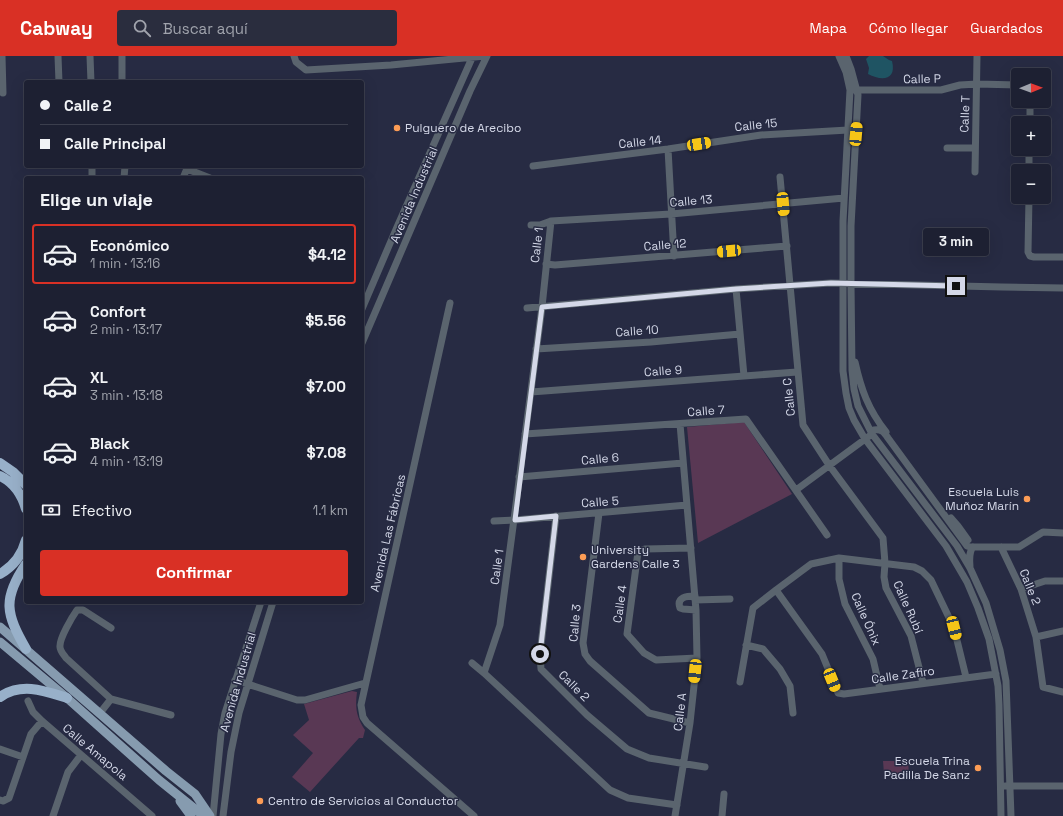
<!DOCTYPE html>
<html lang="es">
<head>
<meta charset="utf-8">
<style>
	:root { --surface:#1d2032; --page:#2a2d3e; --text:#f1f3f6; --muted:#a0a3ac; --line:#3b3e4d; --accent:#d93025 }
	body { margin:0; font-family:"Space Grotesk",sans-serif; background:var(--page); color:var(--text); height:100vh; display:flex; flex-direction:column; font-size:15px; white-space:nowrap }
	* { box-sizing:border-box; margin:0 }
	p { font-size:13px; color:var(--muted) }
	.icon { flex:none; width:22px; height:22px; fill:none; stroke:currentColor; stroke-width:2; stroke-linecap:round; stroke-linejoin:round }
	.map { position:relative; flex:1; overflow:hidden }
	.drawer { position:absolute; left:24px; top:120px; width:340px; height:428px; display:flex; flex-direction:column; background:var(--surface); border-radius:4px; box-shadow:0 4px 16px #0002,0 0 0 1px var(--line) }
	.drawer>* { flex:none }
	.hud { position:absolute; left:24px; top:24px; width:340px; height:88px; border-radius:4px; box-shadow:0 4px 16px #0002,0 0 0 1px var(--line); display:grid; align-content:center; height:88px; padding:0 16px; background:var(--surface) }
	.needle { width:26px; rotate:89deg }
	.fabs { position:absolute; left:1011px; top:12px; display:grid; gap:8px }
	.fabs a { display:grid; place-items:center; width:40px; height:40px; border-radius:4px; background:var(--surface); box-shadow:0 4px 16px #0002,0 0 0 1px var(--line); font-size:20px }
	.end { position:absolute; width:18px; height:18px; margin:-9px; border:5px solid #d4d8e8; background:#111; box-shadow:0 0 0 2px #111 }
	.from { border-radius:50% }
	.bubble { position:absolute; height:28px; border-radius:4px; background:var(--surface); box-shadow:0 4px 16px #0002,0 0 0 1px var(--line); font-size:13px; font-weight:700; line-height:28px; text-align:center }
	.car { position:absolute; width:12px; height:24px; margin:-12px -6px; border-radius:5px; box-shadow:0 0 3px 1px #0007; background:linear-gradient(#f5c518 24%,#345 0 40%,#f5c518 0 76%,#345 0 86%,#f5c518 0) }
	.hud b { display:flex; align-items:center; gap:14px; height:38px; font-size:15px }
	.hud b+b { border-top:1px solid var(--line) }
	.hud i { width:10px; height:10px; background:var(--text) }
	ul { padding:0; list-style:none }
	li { display:flex; align-items:center; gap:12px; height:60px; margin:0 8px 6px; padding:0 8px; border:2px solid transparent; border-radius:4px }
	li div { flex:1 }
	li b { display:block; font-size:15px }
	li em { font-style:normal; font-weight:700 }
	li.selected { border-color:var(--accent) }
	li>.icon { width:36px; height:36px; stroke-width:1.5 }
	h2 { padding:0 16px; font-size:18px; line-height:48px }
	.pay { display:flex; align-items:center; gap:10px; height:44px; padding:0 16px; font-size:15px }
	.pay p { margin-inline-start:auto }
	.primary-button { display:flex; gap:8px; margin-top:auto; padding:8px 16px }
	.primary-button a { flex:1; height:46px; border-radius:4px; background:var(--accent); color:#fff; font-size:16px; font-weight:700; line-height:46px; text-align:center }
	header { display:flex; align-items:center; gap:24px; box-sizing:border-box; height:56px; padding:0 20px; background:var(--accent); color:#fff }
	header strong { font-size:19px }
	nav { display:flex; gap:22px; margin-inline-start:auto; font-size:14px }
	.search { width:280px; height:36px; background:var(--page); display:flex; align-items:center; gap:10px; box-sizing:border-box; padding:0 14px; border-radius:4px; color:var(--muted); font-size:15px }
	.map>svg:first-child { display:block }
</style>
</head>
<body>
<header>
<strong>Cabway</strong>
<div class="search"><svg class="icon" aria-label="search" viewBox="0 0 24 24"><circle cx="10" cy="10" r="6"/><path d="M15 15l6 6"/></svg>Buscar aquí</div>
<nav><a>Mapa</a><a>Cómo llegar</a><a>Guardados</a></nav>
</header>
<div class="map">
<svg width="1063" height="760" viewBox="0 0 1063 760">
	<rect width="100%" height="100%" fill="#272b43"/>
	<path fill="#593854" d="M 744,366 L 792,438 L 698,487 L 687,371 Z
		M 352,635 L 357,636 C 355,651 356,661 365,674 L 363,682 L 359,682 L 310,736 L 292,721 L 313,697 L 293,679 L 309,664 L 304,648 Z
		M 883,705 L 908,705 L 909,718 L 884,718 Z"/>
	<path fill="#1f5463" d="M 869,0 L 883,0 L 889,4 L 892,5 C 897,25 881,25 868,18 L 869,12 L 866,3 Z"/>
	<g fill="none" stroke-linecap="round" stroke-linejoin="round">
		<path stroke="#5a646e" stroke-width="7" d="M 2,0 L 3,37
			M 58,0 L 59,26
			M 90,0 L 91,26
			M 294,0 L 296,6 L 306,14 L 391,9 L 485,0
			M 839,0 L 846,16 L 850,34 L 843,165 L 843,315 L 846,337 L 849,352 L 854,364 L 865,383 L 946,490 L 967,526 L 978,552 L 989,583 L 998,630 L 999,649 L 1001,760
			M 846,0 L 851,13 L 858,39 L 851,170 L 851,228 L 852,314 L 854,333 L 858,350 L 872,378 L 957,490 L 970,512 L 986,547 L 1000,594 L 1006,625 L 1011,760
			M 122,26 L 122,0
			M 853,34 L 941,34 L 960,29 L 977,28 L 1018,29
			M 1030,67 L 1030,45
			M 947,92 L 975,92
			M 668,93 L 674,200
			M 92,110 L 92,122
			M 533,110 L 668,93 L 761,79 L 848,74
			M 187,113 L 210,122
			M 1029,115 L 1029,93
			M 975,116 L 977,0
			M 780,121 L 803,369 L 829,409 L 883,482 L 885,507 L 884,521 L 886,532 L 911,580 L 923,627
			M 124,122 L 125,110
			M 183,122 L 188,110
			M 1029,141 L 1028,196 L 1030,200 L 1034,201 L 1063,201
			M 551,165 L 542,251 L 500,569 L 484,617 L 610,734 L 628,742 L 677,749
			M 531,169 L 540,169 L 551,165 L 671,158 L 844,142
			M 546,208 L 555,209 L 787,190
			M 736,233 L 744,320
			M 450,247 L 361,649 L 363,661 L 367,667 L 474,760
			M 527,252 L 736,233 L 831,227 L 1002,231 L 1063,232
			M 362,253 L 397,171 L 472,2
			M 362,287 L 470,35 L 487,0
			M 536,293 L 651,286 L 740,278
			M 855,306 C 861,333 868,353 886,376
			M 531,336 L 797,316
			M 525,378 L 746,363 L 827,479
			M 519,421 L 683,407
			M 796,434 L 872,378 L 874,374 C 882,373 884,376 888,382 L 967,490 L 970,491 L 1019,491 L 1043,476 L 1063,477
			M 599,457 L 583,587 L 585,598 L 590,605 L 649,657 L 690,667
			M 556,460 L 540,598 L 541,613 L 587,659 L 627,693 L 649,702 L 705,711
			M 951,462 L 958,470 L 968,484
			M 494,465 L 515,464 L 687,449
			M 1001,491 L 1021,533 L 1036,581 L 1043,631 L 1063,636
			M 691,492 L 645,493 L 638,496 L 627,578 L 644,597 L 656,604 L 697,602
			M 839,502 L 839,523 L 845,548 L 873,603 L 880,633
			M 970,512 C 970,505 968,497 973,491
			M 1021,533 L 1045,525 L 1063,525
			M 776,534 L 822,598 L 838,637 L 844,638 L 996,618
			M 695,540 C 687,540 676,541 680,552 L 683,553 L 696,554
			M 695,544 L 730,543
			M 111,572 L 83,554 L 77,554 C 72,561 59,583 60,591 C 60,595 64,599 66,602 L 111,643 L 171,659
			M 1036,581 L 1063,575
			M 746,589 L 763,593 L 780,613 L 790,630 L 793,657
			M 472,607 L 484,617
			M 235,624 L 297,644 L 305,644 L 365,627
			M 740,626 L 753,552 L 776,534 L 811,508 L 839,502 L 914,511 L 922,515 L 931,524 L 954,572 L 966,621
			M 28,645 L 33,656 L 42,665 L 152,760
			M 100,657 L 111,643
			M 0,693 L 23,701
			M 1005,730 L 1063,730
			M 0,744 L 3,745 L 9,742 L 31,678 L 42,665
			M 53,760 L 68,716 L 81,699
			M 213,760 L 221,678 L 225,657 L 261,546
			M 223,760 L 231,696 L 239,657 L 273,546
			M 675,760 L 690,667 L 697,602 L 696,554 L 680,368
			M 722,760 L 724,738"/>
		<path stroke="#869baf" stroke-width="9" d="M 0,571 L 166,715 L 195,738 L 210,760
			M 0,586 L 67,642 L 159,724 L 200,757 L 209,759
			M 180,745 L 191,760"/>
		<path stroke="#98b0c9" stroke-width="10" d="M 0,407 L 13,416 L 26,429
			M 0,420 C 13,426 22,439 26,453
			M 26,508 C 2,543 6,558 26,593
			M 0,518 C 14,510 22,499 26,484
			M 0,641 C 22,626 45,635 67,642"/>
	</g>
	<g fill="none" stroke-linecap="round" stroke-linejoin="round">
		<path stroke="#d4d8e8" stroke-width="5" d="M 540,598 L 556,460 L 515,464 L 542,251 L 736,233 L 831,227 L 956,230"/>
	</g>
	<g fill="#fd9c55" stroke="#272b43" stroke-width="1.5">
		<circle cx="397" cy="72" r="4"/>
		<circle cx="1027" cy="443" r="4"/>
		<circle cx="583" cy="501" r="4"/>
		<circle cx="978" cy="712" r="4"/>
		<circle cx="260" cy="745" r="4"/>
	</g>
	<g text-anchor="middle" dominant-baseline="central" stroke-width="3" stroke-linejoin="round" paint-order="stroke">
		<g font-size="12" fill="#d4d8e8" stroke="#272b43">
			<text transform="translate(922 23) rotate(-1)">Calle P</text>
			<text transform="translate(965 58) rotate(-88)">Calle T</text>
			<text transform="translate(756 69) rotate(-6)">Calle 15</text>
			<text transform="translate(640 86) rotate(-6)">Calle 14</text>
			<text transform="translate(414 139) rotate(-67)">Avenida Industrial</text>
			<text transform="translate(691 145) rotate(-5)">Calle 13</text>
			<text transform="translate(537 189) rotate(-83)">Calle 1</text>
			<text transform="translate(665 189) rotate(-5)">Calle 12</text>
			<text transform="translate(637 275) rotate(-4)">Calle 10</text>
			<text transform="translate(663 315) rotate(-4)">Calle 9</text>
			<text transform="translate(789 341) rotate(-96)">Calle C</text>
			<text transform="translate(706 355) rotate(-4)">Calle 7</text>
			<text transform="translate(600 403) rotate(-5)">Calle 6</text>
			<text transform="translate(600 446) rotate(-4)">Calle 5</text>
			<text transform="translate(388 477) rotate(-77)">Avenida Las Fábricas</text>
			<text transform="translate(497 511) rotate(-82)">Calle 1</text>
			<text transform="translate(1030 531) rotate(68)">Calle 2</text>
			<text transform="translate(620 548) rotate(-82)">Calle 4</text>
			<text transform="translate(908 551) rotate(66)">Calle Rubí</text>
			<text transform="translate(866 563) rotate(66)">Calle Ónix</text>
			<text transform="translate(575 567) rotate(-85)">Calle 3</text>
			<text transform="translate(903 619) rotate(-8)">Calle Zafiro</text>
			<text transform="translate(238 626) rotate(-74)">Avenida Industrial</text>
			<text transform="translate(574 630) rotate(45)">Calle 2</text>
			<text transform="translate(680 656) rotate(-83)">Calle A</text>
			<text transform="translate(95 696) rotate(40)">Calle Amapola</text>
		</g>
		<g font-size="12" fill="#d4d8e8" stroke="#272b43" text-anchor="start">
			<text x="405" y="72">Pulguero de Arecibo</text>
			<text x="1019" y="436" text-anchor="end">Escuela Luis<tspan x="1019" dy="14">Muñoz Marín</tspan></text>
			<text x="591" y="494">University<tspan x="591" dy="14">Gardens Calle 3</tspan></text>
			<text x="970" y="705" text-anchor="end">Escuela Trina<tspan x="970" dy="14">Padilla De Sanz</tspan></text>
			<text x="268" y="745">Centro de Servicios al Conductor</text>
		</g>
	</g>
</svg>
<div class="fabs">
<a><svg class="needle" viewBox="-14 -14 28 28"><path d="M0-13l5 13h-10z" fill="#e53935"/><path d="M0 13l5-13h-10z" fill="#a0a3ac"/></svg></a>
<a>+</a>
<a>−</a>
</div>
<i class="end from" style="left:540px;top:598px"></i>
<i class="end" style="left:956px;top:230px"></i>
<div class="bubble" style="left:923px;top:172px;width:66px">3 min</div>
<i class="car" style="left:856px;top:78px;rotate:5deg"></i>
<i class="car" style="left:699px;top:88px;rotate:81deg"></i>
<i class="car" style="left:783px;top:148px;rotate:175deg"></i>
<i class="car" style="left:729px;top:195px;rotate:265deg"></i>
<i class="car" style="left:954px;top:572px;rotate:166deg"></i>
<i class="car" style="left:695px;top:615px;rotate:186deg"></i>
<i class="car" style="left:832px;top:624px;rotate:158deg"></i>
<div class="hud">
<b><i class="from"></i>Calle 2</b>
<b><i></i>Calle Principal</b>
</div>
<section class="drawer">
<h2>Elige un viaje</h2>
<ul>
<li class="selected"><svg class="icon" aria-label="car" viewBox="0 0 24 24"><path d="M5 17H2v-5l4-1 3-4h7l3 4 3 1v5h-3M9 17h6M6 11h13"/><circle cx="7" cy="17" r="2"/><circle cx="17" cy="17" r="2"/></svg><div><b>Económico</b><p>1 min · 13:16</p></div><em>$4.12</em></li>
<li><svg class="icon" aria-label="car" viewBox="0 0 24 24"><path d="M5 17H2v-5l4-1 3-4h7l3 4 3 1v5h-3M9 17h6M6 11h13"/><circle cx="7" cy="17" r="2"/><circle cx="17" cy="17" r="2"/></svg><div><b>Confort</b><p>2 min · 13:17</p></div><em>$5.56</em></li>
<li><svg class="icon" aria-label="car" viewBox="0 0 24 24"><path d="M5 17H2v-5l4-1 3-4h7l3 4 3 1v5h-3M9 17h6M6 11h13"/><circle cx="7" cy="17" r="2"/><circle cx="17" cy="17" r="2"/></svg><div><b>XL</b><p>3 min · 13:18</p></div><em>$7.00</em></li>
<li><svg class="icon" aria-label="car" viewBox="0 0 24 24"><path d="M5 17H2v-5l4-1 3-4h7l3 4 3 1v5h-3M9 17h6M6 11h13"/><circle cx="7" cy="17" r="2"/><circle cx="17" cy="17" r="2"/></svg><div><b>Black</b><p>4 min · 13:19</p></div><em>$7.08</em></li>
</ul>
<div class="pay"><svg class="icon" aria-label="cash" viewBox="0 0 24 24"><path d="M3 7h18v10H3z"/><circle cx="12" cy="12" r="2"/></svg>Efectivo<p>1.1 km</p></div>
<div class="primary-button"><a>Confirmar</a></div>
</section>
</div>
</body>
</html>
